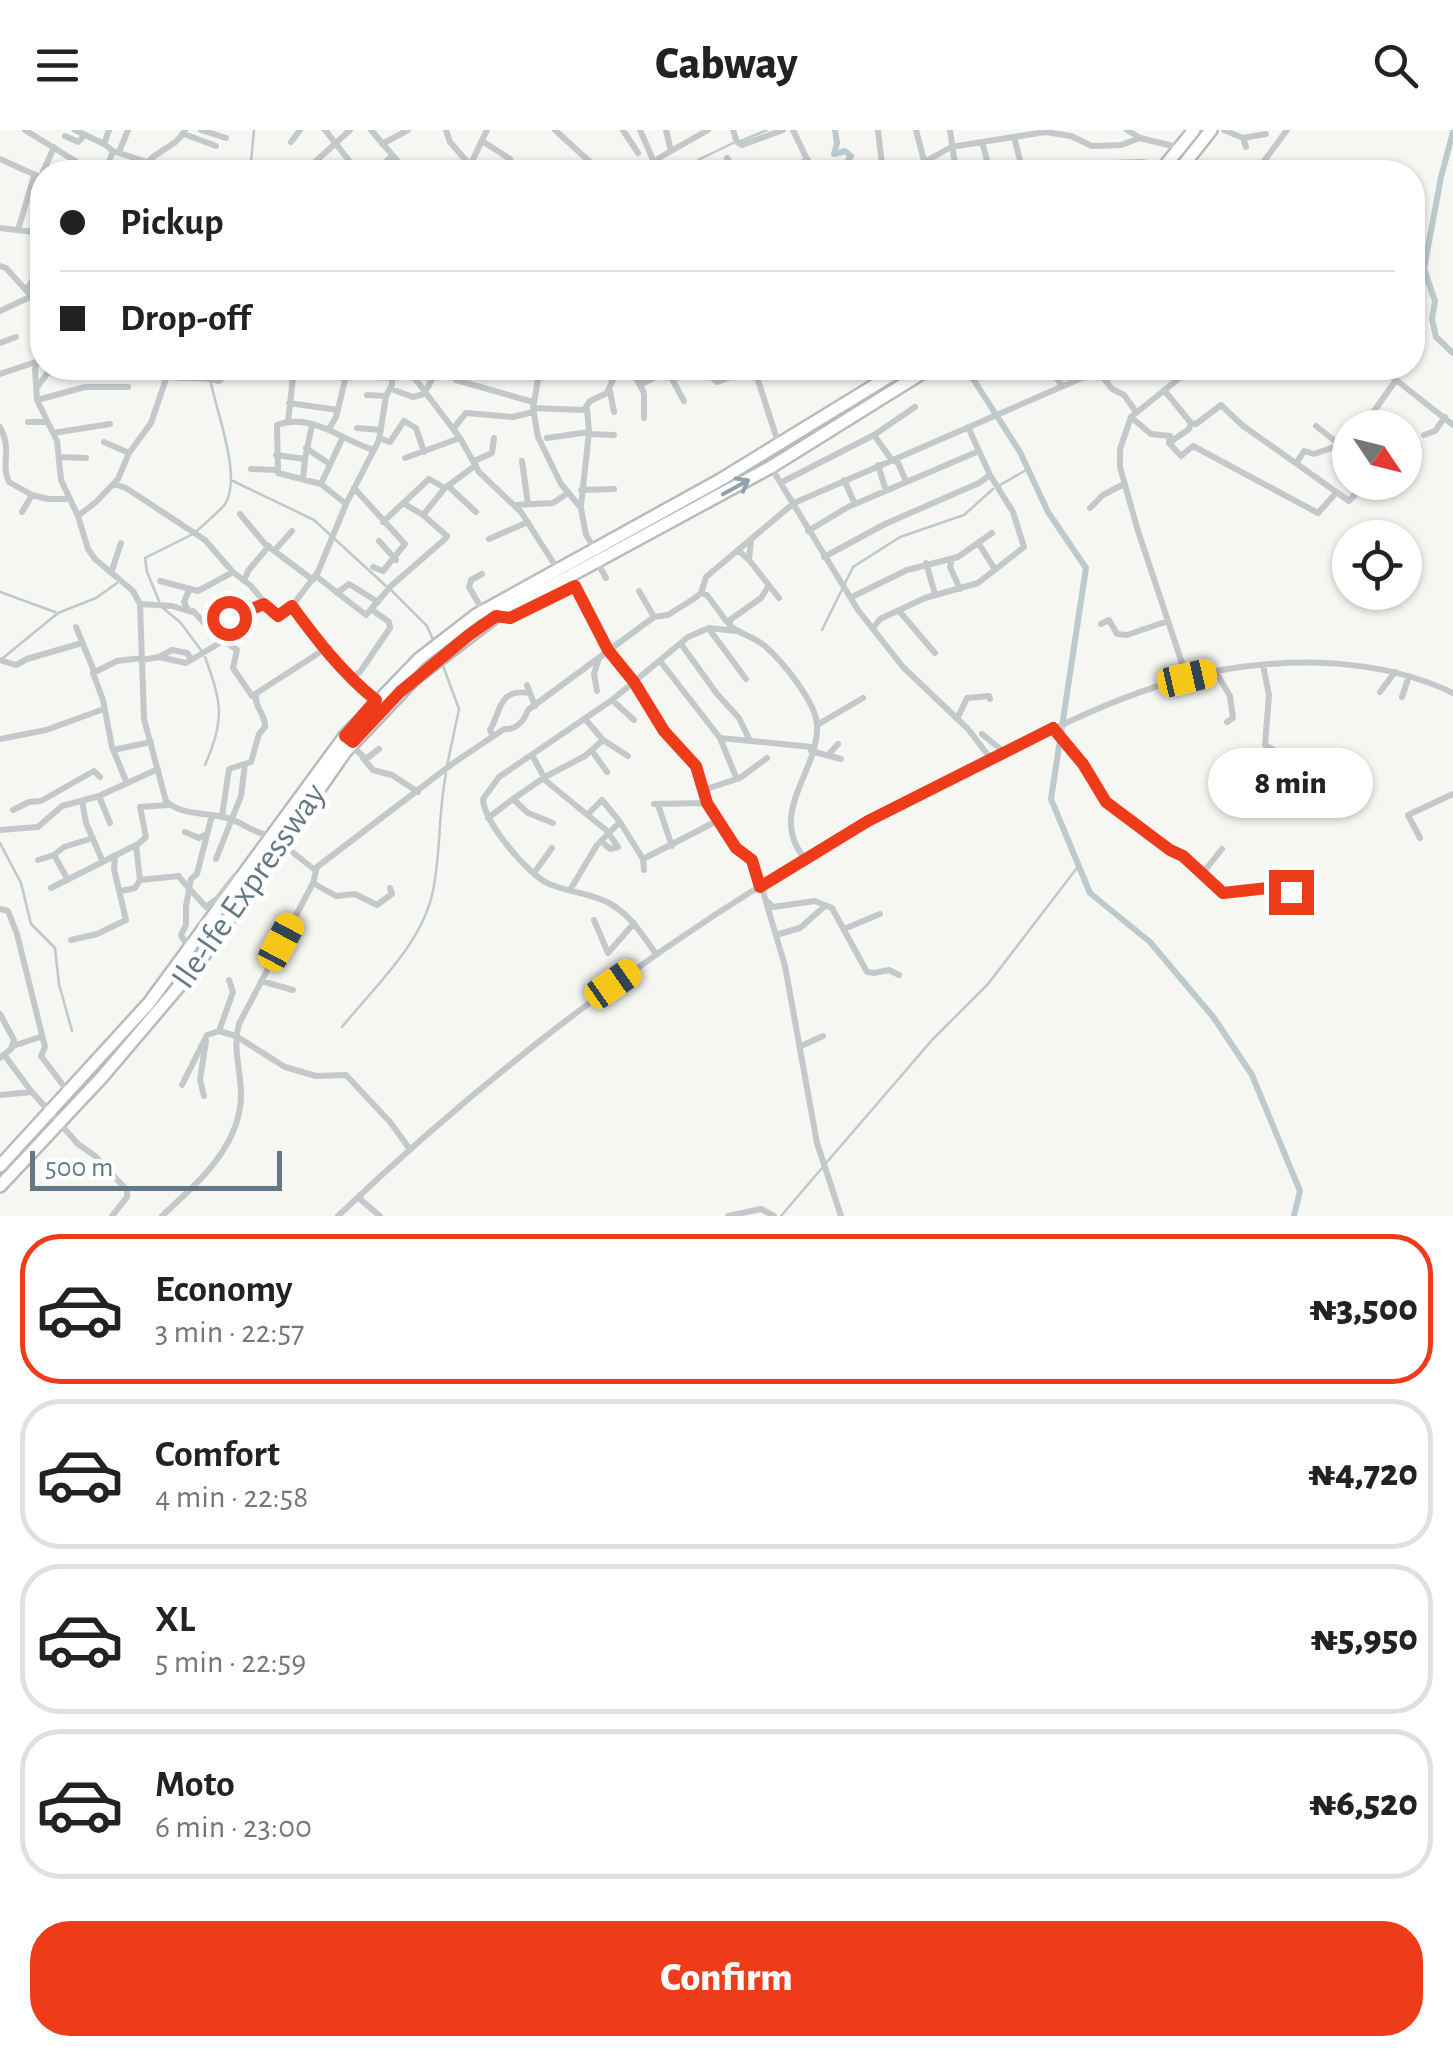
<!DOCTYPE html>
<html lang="en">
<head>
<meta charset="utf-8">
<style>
	:root { --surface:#fff; --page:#f2f2f2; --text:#222; --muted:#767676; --line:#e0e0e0; --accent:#ee3c1a }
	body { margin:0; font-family:"Alegreya Sans",sans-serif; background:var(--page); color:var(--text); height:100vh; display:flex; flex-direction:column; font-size:38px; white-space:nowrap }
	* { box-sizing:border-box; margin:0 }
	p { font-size:32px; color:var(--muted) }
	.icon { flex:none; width:55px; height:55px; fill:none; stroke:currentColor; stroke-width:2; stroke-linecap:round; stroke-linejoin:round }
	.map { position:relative; height:1086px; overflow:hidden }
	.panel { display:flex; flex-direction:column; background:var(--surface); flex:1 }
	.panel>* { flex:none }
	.hud { position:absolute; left:30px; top:30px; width:1395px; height:220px; border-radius:40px; box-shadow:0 2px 8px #0004; display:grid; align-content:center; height:220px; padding:0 30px; background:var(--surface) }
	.needle { width:65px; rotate:125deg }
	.tools { position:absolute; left:1332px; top:280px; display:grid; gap:20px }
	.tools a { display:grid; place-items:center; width:90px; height:90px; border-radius:50%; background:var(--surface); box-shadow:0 2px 8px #0004; font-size:50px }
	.scale { position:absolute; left:30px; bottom:25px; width:252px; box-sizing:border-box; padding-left:10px; border:5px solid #637885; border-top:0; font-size:28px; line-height:35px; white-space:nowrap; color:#637885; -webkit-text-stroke:8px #fff; paint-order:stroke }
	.end { position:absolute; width:45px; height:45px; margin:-22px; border:12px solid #ee3c1a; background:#fff; box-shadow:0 0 0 5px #fff }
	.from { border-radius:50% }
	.bubble { position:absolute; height:70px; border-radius:35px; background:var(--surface); box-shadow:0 2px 8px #0004; font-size:32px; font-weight:800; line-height:70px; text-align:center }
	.car { position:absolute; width:30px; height:60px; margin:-30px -15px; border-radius:12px; box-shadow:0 0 8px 2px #0007; background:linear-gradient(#f5c518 24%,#345 0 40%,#f5c518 0 76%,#345 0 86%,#f5c518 0) }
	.hud b { display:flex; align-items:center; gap:35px; height:95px; font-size:38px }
	.hud b+b { border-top:2px solid var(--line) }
	.hud i { width:25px; height:25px; background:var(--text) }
	ul { padding:18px 0 0; list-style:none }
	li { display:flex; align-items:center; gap:30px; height:150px; margin:0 20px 15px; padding:0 10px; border:5px solid var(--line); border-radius:40px }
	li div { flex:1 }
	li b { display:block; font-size:38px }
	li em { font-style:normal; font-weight:800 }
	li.selected { border-color:var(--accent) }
	li>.icon { width:90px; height:90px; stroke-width:1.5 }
	.action { display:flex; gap:20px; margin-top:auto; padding:20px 30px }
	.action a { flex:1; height:115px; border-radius:40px; background:var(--accent); color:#fff; font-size:40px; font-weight:800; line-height:115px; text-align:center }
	header { display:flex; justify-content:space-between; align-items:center; height:130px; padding:0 30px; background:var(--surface); font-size:45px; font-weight:800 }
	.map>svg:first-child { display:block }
</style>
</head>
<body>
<header><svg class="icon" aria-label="menu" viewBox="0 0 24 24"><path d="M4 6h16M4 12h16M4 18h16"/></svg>Cabway<svg class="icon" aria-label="search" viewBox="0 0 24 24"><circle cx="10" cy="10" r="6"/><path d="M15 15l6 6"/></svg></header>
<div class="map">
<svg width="1453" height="1086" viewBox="0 0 1453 1086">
	<rect width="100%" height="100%" fill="#f6f6f2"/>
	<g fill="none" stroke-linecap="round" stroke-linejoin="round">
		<path stroke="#bcc9cd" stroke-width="2.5" d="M 741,11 L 767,0
			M 250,42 L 254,0
			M 684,42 L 700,29 L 733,13
			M 233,351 L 314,390 L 386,456
			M 1000,355 L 1028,339
			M 197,401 C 204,394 221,380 225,374 C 244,345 212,272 208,238
			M 392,461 L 427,496 L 434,512
			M 0,462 L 55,482
			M 159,471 L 147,442 L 145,428 L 191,405
			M 163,478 L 180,492 L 201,520
			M 822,500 L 853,437 L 900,407 L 964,385 L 993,359
			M 3,528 L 58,483 L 96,468 L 117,453
			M 442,533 L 459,579 L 447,636
			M 205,635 C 225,590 222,573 205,527
			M 0,713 L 21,753 L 31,794 L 55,818 L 59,854 L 72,901
			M 342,897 C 375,856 422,814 433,761 C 441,723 438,682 446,644
			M 827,1032 L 932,910 L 988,854 L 1080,734
			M 781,1086 L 822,1038"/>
		<path stroke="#bcc9cd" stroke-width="6" d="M 835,0 L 837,13 L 834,24 L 845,21 L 851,26 L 840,42
			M 1453,2 L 1441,47 L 1424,139 L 1435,171 L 1432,189 L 1436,207 L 1453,223
			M 966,238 L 1020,322 L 1048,382 L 1086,438 L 1051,669 L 1090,763 L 1150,812 L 1214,888 L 1252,945 L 1300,1061 L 1294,1086"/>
		<g stroke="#b7bbbe" stroke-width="16">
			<path id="highway" d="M 1160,42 L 1194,0
				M 1178,42 L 1211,0
				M 0,1036 L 149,873 L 345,606 L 419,529 L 476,485 L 720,350 L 903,238
				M 0,1056 L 102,947 L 197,835 L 345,622 L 414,549 L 496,486 L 771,337 L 930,238"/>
		</g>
		<path stroke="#c3c8ca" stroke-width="6" d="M 25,0 L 80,34 L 102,42
			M 75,0 L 104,14 L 109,0
			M 201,0 L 226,8
			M 325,0 L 358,42
			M 371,0 L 407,42
			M 446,0 L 450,12 L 470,35
			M 555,0 L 601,42
			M 623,0 L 638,23
			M 640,0 L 654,32
			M 666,0 L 671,21
			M 733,0 L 737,12 L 742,15 L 783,0
			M 793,0 L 813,42
			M 878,0 L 882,35 L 887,42
			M 916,0 L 924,31
			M 950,0 L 956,42
			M 1127,0 L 1140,8
			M 1224,0 L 1243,8 L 1246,17
			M 184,4 L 216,16
			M 65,6 L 78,12 L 85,5
			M 1014,7 L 1023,42
			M 1243,8 L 1266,4
			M 482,11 L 510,29 L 511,35 L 506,42
			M 291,12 L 300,0
			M 982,12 L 990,42
			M 104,14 L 113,21 L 147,32
			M 382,14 L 408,0
			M 119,22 L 128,0
			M 727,28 L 735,42
			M 0,29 L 42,48
			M 1111,33 L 1142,32 L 1164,36
			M 43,42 L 54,17
			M 105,42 L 113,21
			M 141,42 C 153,19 175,20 185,0
			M 309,42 L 315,32 L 350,0
			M 375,42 L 391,27
			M 467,42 L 487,0
			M 650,42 L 659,28 L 708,0
			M 780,42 L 808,30
			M 907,42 L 951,17 L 1045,2 L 1071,6 L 1092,16 L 1121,15 L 1140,8 L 1181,18
			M 1256,42 L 1287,0
			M 0,98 L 42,103
			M 18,100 L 34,46
			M 0,136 L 6,138 L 42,178
			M 27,159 L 42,136
			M 0,181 L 32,166
			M 42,212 L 35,239 L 37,270 L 57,311 L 61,350 L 78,386 L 88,419 L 95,429 L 133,461 L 140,474 L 144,589 L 166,671 C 182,686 206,682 227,688 C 243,692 254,704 271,706
			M 0,213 L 16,207
			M 123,238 L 153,240 L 167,246
			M 308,238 L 345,246
			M 366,238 L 366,246 L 392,248
			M 407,238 L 460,308 L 479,342 L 521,382 L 558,440
			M 454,238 L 456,250 L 533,272
			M 540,238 L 533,278 L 538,307 L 561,354 L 581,378 L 586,405 L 595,419
			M 631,238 L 644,263 L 644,288
			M 666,238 L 684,271
			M 701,238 L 717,252 L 754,239
			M 754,238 L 778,312
			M 870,238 L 880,253
			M 1023,238 L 1027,238
			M 1050,238 L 1062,256
			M 1381,238 L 1453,295
			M 1097,240 L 1112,259 L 1124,265 L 1136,282
			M 0,244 L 36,232
			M 640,255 L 667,241
			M 38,256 L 51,238
			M 391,259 L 413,267 L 424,264 L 437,240 L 453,241
			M 1164,260 L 1191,293
			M 610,261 L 614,282
			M 367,265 L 386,266
			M 37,270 L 85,257 L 128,257
			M 289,273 L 338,280
			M 533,278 L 584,280 L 590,271 L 607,263 L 614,247 L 650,238
			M 1373,282 L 1389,298
			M 1131,287 L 1151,304 L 1170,306 L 1169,313 L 1181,326 L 1193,316 L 1318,383 L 1335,364
			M 28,292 L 47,292
			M 288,292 L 294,238
			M 1316,296 L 1340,315 L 1346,315 L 1350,324
			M 0,297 C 13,322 0,333 9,352 L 32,365
			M 330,297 L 336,287 L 348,238
			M 357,298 L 381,300
			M 1362,298 L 1396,250
			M 453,299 L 466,283 L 513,287 L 533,282
			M 53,303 L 110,294
			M 588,304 L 614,305
			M 874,305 L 891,329 L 898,333 L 906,351
			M 1424,305 L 1435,301 L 1445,287
			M 343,307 L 321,354 L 346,374
			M 379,308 L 390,312 L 404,291 L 416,298 L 424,322
			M 547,308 L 589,302
			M 104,312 L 129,323
			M 1169,313 L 1189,299 L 1191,293 L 1196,294 L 1221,275 L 1242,295 L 1349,371 L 1366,352
			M 306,318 L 328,333
			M 276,325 L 305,329 L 312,295
			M 60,327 L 86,328
			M 405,328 L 460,308
			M 474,331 L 492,323 L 494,308
			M 522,331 L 528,374
			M 1297,332 L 1304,321 L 1314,324 L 1340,315
			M 878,335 L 886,361
			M 251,339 L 276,340
			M 772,339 L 858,480 L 903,537 L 968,599 L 991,629
			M 303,349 L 305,329
			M 844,350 L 855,374
			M 782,352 L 874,305 L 915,277
			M 114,354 L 126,358 L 205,410 L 232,441
			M 321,354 L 278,343 L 277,295 C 312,282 343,311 374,320
			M 449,357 L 476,382
			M 354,358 L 405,414 L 383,441 L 373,437
			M 581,360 L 614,359
			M 403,373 L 423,385
			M 515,375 L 553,373 L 568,363
			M 581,376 L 589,302 L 587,278
			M 1090,378 L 1103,365 L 1124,354
			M 22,382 L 32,365 L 48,369 L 70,369
			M 240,384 L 265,414 L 313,450
			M 78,386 L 96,372 L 118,349 L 129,323 L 151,293 L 167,246 C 184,250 203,246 219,251 L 231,239 L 255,245 L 274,239
			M 383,392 L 429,349 L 445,358
			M 808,401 L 848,377 L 979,321
			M 489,409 L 528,392
			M 379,411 L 396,430
			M 979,414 L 994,438
			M 738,420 L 749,430 L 751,409
			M 274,421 L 292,401
			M 824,427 L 885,394 L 979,353 L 990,345
			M 952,429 L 950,437 L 960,459
			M 749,430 L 779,468
			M 597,432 L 606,448
			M 926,433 L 935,464
			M 111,443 L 121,413
			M 482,444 L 471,450 L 469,457 L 483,481
			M 316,446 L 366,485 L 391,456 L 445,409 L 447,406 L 423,385 L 445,358 L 476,335
			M 570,446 L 607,520 L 634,552 L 665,601 L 696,636 L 707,673 L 736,719 L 756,738 L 785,836 L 817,1013 L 841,1086
			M 160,451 L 198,461 L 233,442 L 251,456 L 275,485 L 292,476 L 318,442 L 346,374 L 379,310 L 386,266 L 392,255 L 392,238
			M 244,451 L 248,441 L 269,416
			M 639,461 L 654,487
			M 337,463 L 349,454 L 378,472
			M 701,463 L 707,465 L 727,492 L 761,468 L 768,457
			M 852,467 L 907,440 L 958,427 L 992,403
			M 140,474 L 172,476 L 195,483
			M 292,476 L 325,519 L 377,570
			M 188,480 L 184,472 L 189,460
			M 193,481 L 213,502 L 225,501
			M 900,482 L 935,523
			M 495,486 L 510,488 L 575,456
			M 730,491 L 730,496 C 741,504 754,507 765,516 C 782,531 815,571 817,594 C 820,641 767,681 804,728
			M 203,492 L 224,493 L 264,474
			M 224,493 L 229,514 L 237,520 L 233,538 L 252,566 L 325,519
			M 1101,494 L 1109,490 L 1117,504 L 1127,505 L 1168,491
			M 76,497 L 94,541
			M 874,497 L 880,489 L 925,468 L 978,453 L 1024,417 L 1013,382 L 990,345 L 968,297
			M 709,499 L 746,549
			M 681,514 L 717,564 L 739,588 L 750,611
			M 159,527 L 172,520 L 187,523 L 191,529
			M 0,530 L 16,535 L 27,529 L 82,513
			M 142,530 L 159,527 L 186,533 L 228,508
			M 660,531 L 720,608 L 812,617
			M 1263,535 L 1269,565 L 1265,615 L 1293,631 L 1309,654 L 1333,661
			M 1215,541 L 1230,566 L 1233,588 L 1227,592
			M 352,547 L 360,542 L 390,498 L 389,492 L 371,479
			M 1187,548 L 1138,401 L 1120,337 L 1120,319 L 1131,287 L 1192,238
			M 527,555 L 535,576
			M 597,561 L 594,544 L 599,528
			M 1380,562 L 1395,542
			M 1402,567 L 1409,546
			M 612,570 L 634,590
			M 957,589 L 967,568 L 989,566 L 990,569
			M 586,590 L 603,610 L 628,626
			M 817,595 L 863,568
			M 1053,598 L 1083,634 L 1106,672 L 1170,720 L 1183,726 L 1223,763 L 1268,758 L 1312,764
			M 982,604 L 1004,622
			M 493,606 L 490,600 C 501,583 497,558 530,563
			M 720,608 L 736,647
			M 0,609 L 46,600 L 104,579
			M 352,616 L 366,629 L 379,619
			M 113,620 L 151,612
			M 592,621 L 607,642
			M 811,621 L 841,629
			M 532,625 L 546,651 L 606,700 L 618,717
			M 828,625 L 838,614
			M 363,628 L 373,640 L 392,645 L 418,662
			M 126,651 L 112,617 L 103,570 L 93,543 L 117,531 L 142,528
			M 703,660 L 740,648 L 767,628
			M 99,666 L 110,693
			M 513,669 L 545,647 L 585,626 L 603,610
			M 82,671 L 86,693 L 102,730
			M 654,674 L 707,673
			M 658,675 L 672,716
			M 13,680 L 29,672 L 41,671 L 94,641 L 100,647
			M 222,686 L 229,639 L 251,632 L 259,604 L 265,597 C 266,584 254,578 256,564
			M 488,688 L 513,669 L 528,683 L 553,693
			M 620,692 L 643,729 L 644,740
			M 0,700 L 38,697 L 62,676 L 99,666 L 158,639
			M 185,702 L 199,708 L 207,704
			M 1420,708 L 1408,685 L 1453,664
			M 601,711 L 610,719 L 618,717
			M 281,713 L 315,740
			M 54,725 L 64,717 L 93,708
			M 216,729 L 241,666 L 245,634
			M 643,729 L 717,691
			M 38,730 L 54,725 L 68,750
			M 534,743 L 552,718
			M 1202,744 L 1222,719
			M 178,746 L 206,777 L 217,769 L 235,746 L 244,744
			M 140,750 L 136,716 L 146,707 L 140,677 L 169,675
			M 313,753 L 336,766 L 355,764 L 377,775 L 392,764 L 390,758
			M 51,758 L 136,715
			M 570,760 L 597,715 L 620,692 L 602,670 L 588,684
			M 121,761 L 135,758 L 140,750 L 179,746
			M 767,771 L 773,777 L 815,771 L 832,778 L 867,842 L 874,843 L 889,840 L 899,845
			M 0,779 L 8,781 L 17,804 L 45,917 L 41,926 L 69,963
			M 594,790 L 608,823 L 634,793
			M 844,799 L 880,784
			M 776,805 L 800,798 L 825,776
			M 71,810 L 97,804 L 126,790 L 114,739 L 115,725
			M 189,819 L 181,805 L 186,795 L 186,776 L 191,749 L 197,744 L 212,685
			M 656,824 C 642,805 631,785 609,773 C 590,763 568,762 549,754 C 527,744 484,692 483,669 L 499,647 L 612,570 L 688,507 L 709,498 L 736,501
			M 261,851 L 293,860
			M 0,884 L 14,910 L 11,919 L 0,928
			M 219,901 L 233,862 L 229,850
			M 13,916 L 40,907
			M 801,916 L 823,906
			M 5,926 L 31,961
			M 182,955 L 207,905 L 219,901 L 236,906 L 285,937 L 316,946 L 346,945 L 390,992 L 409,1018
			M 0,965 L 32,962 L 78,1014 L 95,1026 L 127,1060 L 127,1067 L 112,1086
			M 204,966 L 200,950 L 206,911
			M 360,1065 L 361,1070 L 380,1086
			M 162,1086 C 197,1053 241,1017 241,964 C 241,940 232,918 239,894 L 313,753 L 317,737 L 452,634 L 504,599 C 516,600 524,591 528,580 L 654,487 L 668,485 L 695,468 L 701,463 L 706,447 L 794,373 L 1084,247 L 1098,238
			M 338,1086 C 531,902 750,744 991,629 C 1063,594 1137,556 1216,541 C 1294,527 1380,528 1453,563
			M 728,1086 L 761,1079 L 774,1086"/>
		<use href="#highway" stroke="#fff" stroke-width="11"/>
	</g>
	<defs><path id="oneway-shaft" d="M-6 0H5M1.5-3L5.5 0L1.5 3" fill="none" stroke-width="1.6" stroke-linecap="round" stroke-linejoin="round" transform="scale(2.5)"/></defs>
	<use stroke="#92a0aa" href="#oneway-shaft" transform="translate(736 357) rotate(-29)"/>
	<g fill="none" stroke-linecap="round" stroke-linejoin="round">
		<path stroke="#ee3c1a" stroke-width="12" d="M 229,488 L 264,474 L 278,486 L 292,476 C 316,509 344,545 376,570 L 345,606 L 353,612 L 400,562 L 469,505 L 496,486 L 510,488 L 575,456 L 608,520 L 634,552 L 664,601 L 696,636 L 707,673 L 736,718 L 752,730 L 760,757 L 868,691 L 1053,598 L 1083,634 L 1106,672 L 1170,720 L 1183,726 L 1223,763 L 1268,758 L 1291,762"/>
	</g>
	<g text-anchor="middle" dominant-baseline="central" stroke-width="10" stroke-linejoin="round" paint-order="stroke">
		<g font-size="35" fill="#637885" stroke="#fff">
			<text transform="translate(249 756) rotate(-55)">Ile-Ife Expressway</text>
		</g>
	</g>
</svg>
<div class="tools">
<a><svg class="needle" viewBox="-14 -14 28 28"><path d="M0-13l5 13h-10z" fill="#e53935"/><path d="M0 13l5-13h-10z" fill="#767676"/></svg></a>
<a><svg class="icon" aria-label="locate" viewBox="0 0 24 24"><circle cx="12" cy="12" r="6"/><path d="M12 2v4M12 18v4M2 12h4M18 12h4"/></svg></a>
</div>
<div class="scale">500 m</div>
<i class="end from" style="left:229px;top:488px"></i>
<i class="end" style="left:1291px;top:762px"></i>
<div class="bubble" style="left:1208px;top:618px;width:165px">8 min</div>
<i class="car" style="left:1187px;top:548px;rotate:77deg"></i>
<i class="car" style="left:281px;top:812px;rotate:28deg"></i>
<i class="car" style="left:613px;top:854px;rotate:55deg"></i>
<div class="hud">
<b><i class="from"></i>Pickup</b>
<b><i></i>Drop-off</b>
</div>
</div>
<section class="panel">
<ul>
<li class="selected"><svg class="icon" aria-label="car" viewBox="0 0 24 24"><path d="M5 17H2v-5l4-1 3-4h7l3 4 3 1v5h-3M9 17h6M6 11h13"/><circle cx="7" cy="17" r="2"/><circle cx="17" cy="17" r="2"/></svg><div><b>Economy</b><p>3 min · 22:57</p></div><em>₦3,500</em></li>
<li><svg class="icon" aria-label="car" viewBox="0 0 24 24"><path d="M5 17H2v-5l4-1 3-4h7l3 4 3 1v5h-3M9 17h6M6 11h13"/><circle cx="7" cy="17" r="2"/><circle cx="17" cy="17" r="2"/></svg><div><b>Comfort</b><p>4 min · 22:58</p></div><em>₦4,720</em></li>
<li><svg class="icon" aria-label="car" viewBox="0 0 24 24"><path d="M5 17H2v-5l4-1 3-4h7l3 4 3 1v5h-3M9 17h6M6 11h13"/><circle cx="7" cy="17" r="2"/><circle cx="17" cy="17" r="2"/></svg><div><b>XL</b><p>5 min · 22:59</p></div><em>₦5,950</em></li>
<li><svg class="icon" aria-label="car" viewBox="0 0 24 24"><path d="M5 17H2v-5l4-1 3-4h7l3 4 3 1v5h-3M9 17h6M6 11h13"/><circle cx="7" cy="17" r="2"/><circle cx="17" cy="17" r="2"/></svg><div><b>Moto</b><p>6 min · 23:00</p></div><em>₦6,520</em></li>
</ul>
<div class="action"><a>Confirm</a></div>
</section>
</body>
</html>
